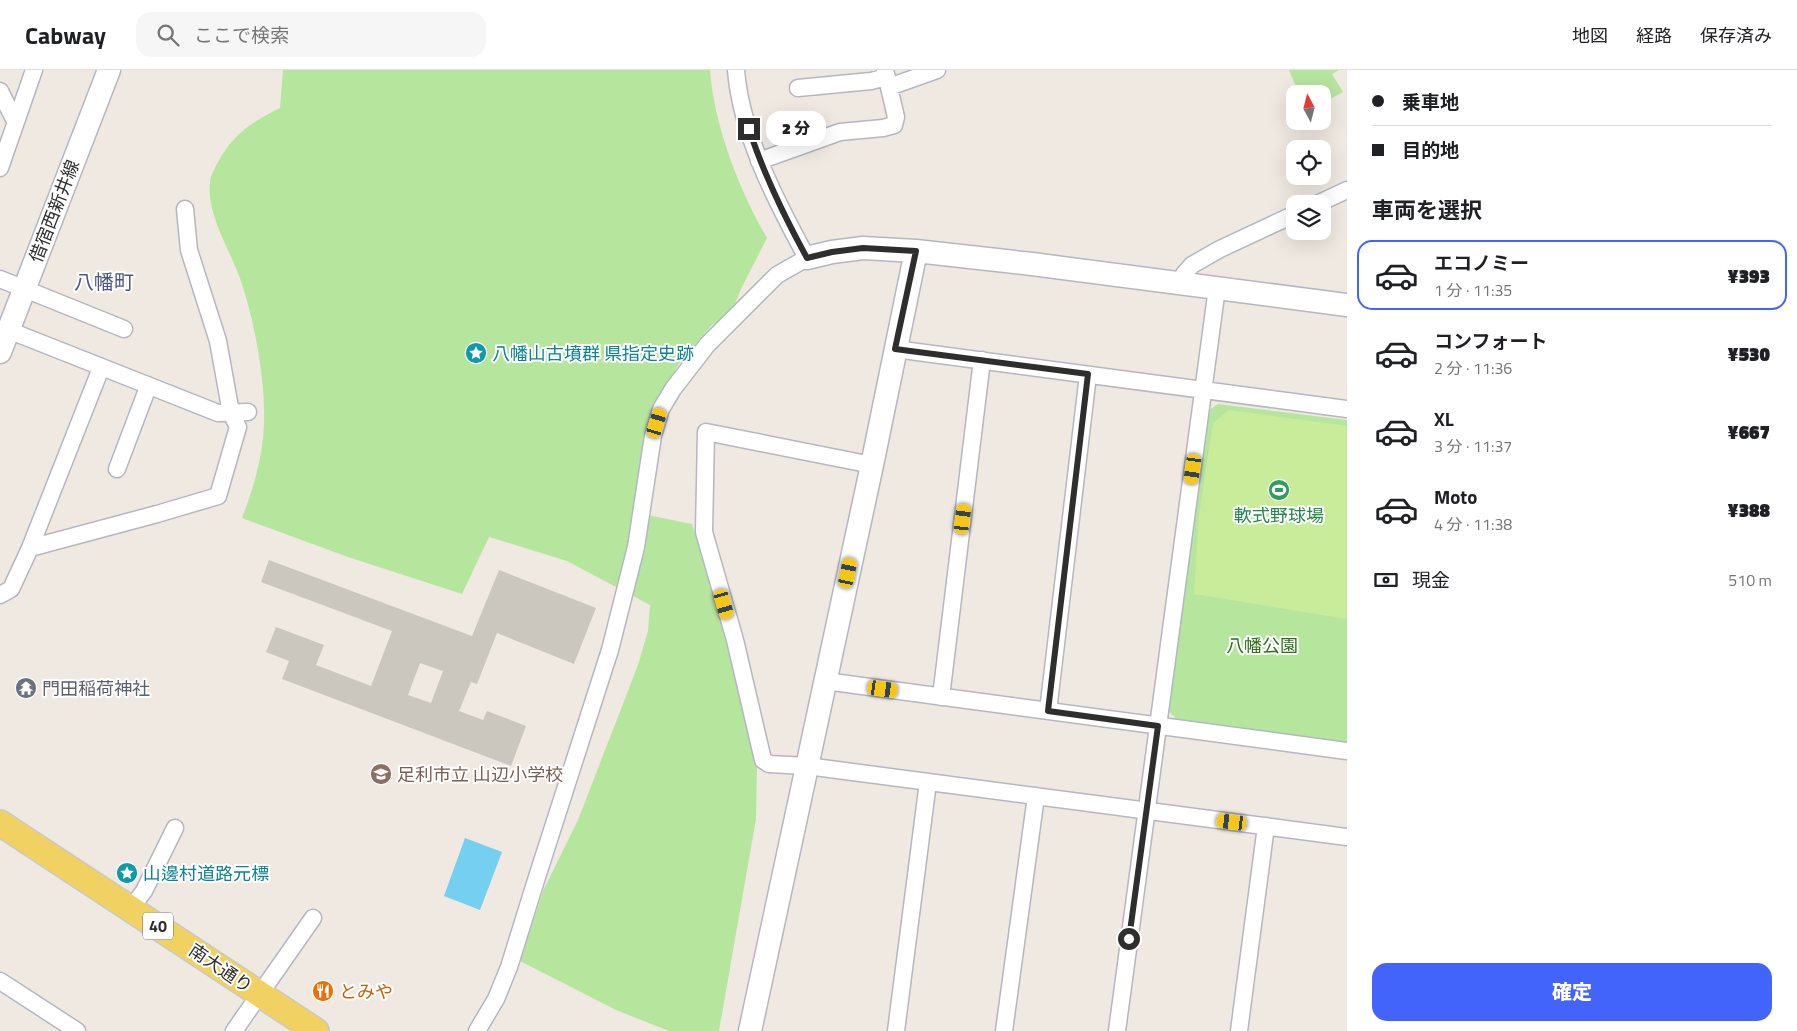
<!DOCTYPE html>
<html lang="ja">
<head>
<meta charset="utf-8">
<style>
	:root { --surface:#fff; --page:#f6f6f6; --text:#202124; --muted:#757577; --line:#e0e0e0; --accent:#4264fb }
	body { margin:0; font-family:"Titillium Web","Noto Sans JP",sans-serif; background:var(--page); color:var(--text); height:100vh; display:flex; flex-direction:column; font-size:19px; white-space:nowrap }
	* { box-sizing:border-box; margin:0 }
	p { font-size:16px; color:var(--muted) }
	.icon { flex:none; width:28px; height:28px; fill:none; stroke:currentColor; stroke-width:2; stroke-linecap:round; stroke-linejoin:round }
	.map { position:relative; flex:1; overflow:hidden }
	.side { display:flex; flex-direction:column; background:var(--surface); width:450px }
	.side>* { flex:none }
	.top-card { display:grid; align-content:center; height:110px; padding:0 25px; background:var(--surface) }
	.needle { width:32px; rotate:353deg }
	.fabs { position:absolute; left:1286px; top:15px; display:grid; gap:10px }
	.fabs a { display:grid; place-items:center; width:45px; height:45px; border-radius:10px; background:var(--surface); box-shadow:0 5px 20px #0002; font-size:25px }
	.end { position:absolute; width:22px; height:22px; margin:-11px; border:6px solid #2e2e2e; background:#fff; box-shadow:0 0 0 2px #fff }
	.from { border-radius:50% }
	.bubble { position:absolute; height:35px; border-radius:15px; background:var(--surface); box-shadow:0 5px 20px #0002; font-size:16px; font-weight:800; line-height:35px; text-align:center }
	.car { position:absolute; width:15px; height:30px; margin:-15px -8px; border-radius:6px; box-shadow:0 0 4px 1px #0007; background:linear-gradient(#f5c518 24%,#345 0 40%,#f5c518 0 76%,#345 0 86%,#f5c518 0) }
	.top-card b { display:flex; align-items:center; gap:18px; height:48px; font-size:19px }
	.top-card b+b { border-top:1px solid var(--line) }
	.top-card i { width:12px; height:12px; background:var(--text) }
	ul { padding:0; list-style:none }
	li { display:flex; align-items:center; gap:15px; height:70px; margin:0 10px 8px; padding:0 15px; border:2px solid transparent; border-radius:15px }
	li div { flex:1 }
	li b { display:block; font-size:19px }
	li em { font-style:normal; font-weight:800 }
	li.on { border-color:var(--accent) }
	li>.icon { width:45px; height:45px; stroke-width:1.5 }
	h2 { padding:0 25px; font-size:22px; line-height:60px }
	.pay { display:flex; align-items:center; gap:12px; height:55px; padding:0 25px; font-size:19px }
	.pay p { margin-inline-start:auto }
	.primary-button { display:flex; gap:10px; margin-top:auto; padding:10px 25px }
	.primary-button a { flex:1; height:58px; border-radius:15px; background:var(--accent); color:#fff; font-size:20px; font-weight:800; line-height:58px; text-align:center }
	header { display:flex; align-items:center; gap:30px; box-sizing:border-box; height:70px; padding:0 25px; background:var(--surface); border-bottom:1px solid var(--line) }
	header strong { font-size:24px }
	nav { display:flex; gap:28px; margin-inline-start:auto; font-size:18px }
	.search { width:350px; height:45px; background:var(--page); display:flex; align-items:center; gap:12px; box-sizing:border-box; padding:0 18px; border-radius:15px; color:var(--muted); font-size:19px }
	main { display:flex; flex:1; min-height:0 }
	.map>svg:first-child { display:block }
</style>
</head>
<body>
<header>
<strong>Cabway</strong>
<div class="search"><svg class="icon" aria-label="search" viewBox="0 0 24 24"><circle cx="10" cy="10" r="6"/><path d="M15 15l6 6"/></svg>ここで検索</div>
<nav><a>地図</a><a>経路</a><a>保存済み</a></nav>
</header>
<main>
<div class="map">
<svg width="1347" height="961" viewBox="0 0 1347 961">
	<rect width="100%" height="100%" fill="#efe9e1"/>
	<path fill="#b6e59e" d="M 283,0 L 710,0 C 714,55 739,120 767,168 L 741,219 L 732,241 L 711,256 L 680,292 L 661,324 L 647,360 L 633,442 L 692,454 L 713,518 L 754,669 L 757,696 L 756,749 L 719,961 L 669,961 L 616,940 L 520,891 L 543,821 L 578,750 L 638,595 L 648,561 L 650,535 L 567,491 L 489,467 L 462,524 L 348,487 L 242,448 C 252,422 260,396 263,368 C 268,323 256,257 242,214 C 232,183 206,145 210,113 C 210,106 215,98 218,92 C 233,64 252,52 280,38 Z
		M 1289,0 L 1339,0 L 1332,4 L 1343,22 L 1323,33 L 1322,24 L 1299,24 Z
		M 1218,334 L 1347,350 L 1347,672 L 1176,649 L 1168,640 L 1208,341 Z"/>
	<path fill="#c9ec9a" d="M 1229,340 L 1347,356 L 1347,549 L 1194,524 L 1199,445 L 1213,353 Z"/>
	<path fill="#75cff0" d="M 465,768 L 502,782 L 480,840 L 444,826 Z"/>
	<path fill="#cbc7bf" fill-rule="evenodd" d="M 269,490 L 472,566 L 499,500 L 596,538 L 574,594 L 497,563 L 477,614 L 471,612 L 459,641 L 483,650 L 487,641 L 526,656 L 511,696 L 282,609 L 289,591 L 266,582 L 276,557 L 324,575 L 316,595 L 371,616 L 392,561 L 261,512 ZM 420,593 L 443,601 L 431,633 L 408,625 Z"/>
	<g fill="none" stroke-linecap="round" stroke-linejoin="round">
		<g stroke="#b4b7c1" stroke-width="19">
			<path id="street" d="M 889,17 L 937,0
				M 798,18 L 871,11 L 887,7
				M 0,21 L 15,51
				M 759,91 L 840,62 L 883,58 L 894,55 L 896,47 L 885,0
				M 0,98 L 34,0
				M 1317,134 L 1347,120
				M 0,209 L 124,259
				M 1183,214 L 1184,204 L 1192,195 L 1220,179 L 1295,144
				M 8,260 L 218,343 L 248,342
				M 895,279 L 1347,339
				M 872,395 L 706,362 L 704,462 L 735,570 L 763,690 L 769,694 L 807,696 L 1347,767
				M 117,399 L 148,317
				M 30,478 L 157,444 L 218,426 L 238,357 L 231,343 L 218,271 L 189,180 L 185,139
				M 0,525 L 11,519 L 30,478 L 101,298
				M 825,611 L 1347,681
				M 941,627 L 982,290
				M 1048,641 L 1088,305
				M 131,838 L 144,821 L 175,758
				M 0,911 L 77,961
				M 234,961 L 313,848
				M 477,961 L 496,929 L 509,897 L 537,807 L 610,580 L 636,477 L 653,366 L 661,339 L 673,319 L 707,275 L 777,205 L 807,188 C 777,133 741,64 736,0
				M 896,961 L 928,712
				M 1004,961 L 1036,726
				M 1117,961 L 1217,218
				M 1239,961 L 1266,756"/>
		</g>
		<g stroke="#b4b7c1" stroke-width="25">
			<path id="secondary" d="M 807,188 L 832,182 L 863,178 L 916,181 L 1032,194 L 1347,235
				M 0,282 L 109,0
				M 750,961 L 872,395 L 916,181"/>
		</g>
		<g stroke="#c9c9c9" stroke-width="28">
			<path id="primary" d="M 0,753 L 316,961"/>
		</g>
		<use href="#street" stroke="#fff" stroke-width="16"/>
		<use href="#secondary" stroke="#fff" stroke-width="22"/>
		<use href="#primary" stroke="#f2d163" stroke-width="25"/>
	</g>
	<g fill="none" stroke-linecap="round" stroke-linejoin="round">
		<path stroke="#2e2e2e" stroke-width="6" d="M 749,59 C 764,105 784,146 807,188 L 832,182 L 863,178 L 916,181 L 895,279 L 1088,304 L 1048,641 L 1158,656 L 1129,869"/>
	</g>
	<defs>
		<g id="sight-disc" transform="scale(1.125)"><circle r="9.5" fill="#0f9aa8" stroke="#fff"/><path d="M0-6L1.8-2.2L6-1.7L2.9 1.2L3.7 5.4L0 3.3L-3.7 5.4L-2.9 1.2L-6-1.7L-1.8-2.2Z" fill="#fff"/></g>
		<g id="stadium-disc" transform="scale(1.125)"><circle r="9.5" fill="#2e9e5b" stroke="#fff"/><path d="M0-5a6.5 5 0 1 0 0 10a6.5 5 0 1 0 0-10ZM-3.5-1.8h7v3.6h-7Z" fill="#fff"/></g>
		<g id="temple-disc" transform="scale(1.125)"><circle r="9.5" fill="#6b7280" stroke="#fff"/><path d="M0-6L5-2H3V0L6.5 2.5H4V6H1.5V3h-3V6H-4V2.5H-6.5L-3 0V-2H-5Z" fill="#fff"/></g>
		<g id="school-disc" transform="scale(1.125)"><circle r="9.5" fill="#8d6e63" stroke="#fff"/><path d="M0-5L7-2L0 1L-7-2ZM-4 1L0 2.5L4 1V4Q0 6-4 4Z" fill="#fff"/></g>
		<g id="restaurant-disc" transform="scale(1.125)"><circle r="9.5" fill="#e8710a" stroke="#fff"/><path d="M-5-6h1v4h1v-4h1v4h1v-4h1v5L-1.5 .5V6h-2V.5L-5-1ZM5-6V6H3V1.5H1.5Q1.5-4 5-6Z" fill="#fff"/></g>
	</defs>
	<g fill-rule="evenodd">
		<use href="#sight-disc" x="476" y="283"/>
		<use href="#stadium-disc" x="1279" y="420"/>
		<use href="#temple-disc" x="26" y="618"/>
		<use href="#school-disc" x="381" y="704"/>
		<use href="#sight-disc" x="127" y="803"/>
		<use href="#restaurant-disc" x="323" y="921"/>
	</g>
	<g text-anchor="middle" dominant-baseline="central" stroke-width="4" stroke-linejoin="round" paint-order="stroke">
		<rect fill="#fff" stroke="#6d6d6d" stroke-width="1" x="143" y="842.5" width="30" height="27" rx="4"/>
		<g font-size="16" font-weight="bold" fill="#2e2e2e">
			<text x="158" y="856">40</text>
		</g>
		<g font-size="18" fill="#2e2e2e" stroke="#fff">
			<text transform="translate(54 141) rotate(-69)">借宿西新井線</text>
			<text transform="translate(221 898) rotate(34)">南大通り</text>
		</g>
		<g font-size="18" fill="#0d838f" stroke="#fff" text-anchor="start">
			<text x="492" y="283">八幡山古墳群 県指定史跡</text>
			<text x="143" y="803">山邊村道路元標</text>
		</g>
		<g font-size="18" fill="#27864d" stroke="#fff">
			<text x="1279" y="445">軟式野球場</text>
		</g>
		<g font-size="18" fill="#2c6e1b" stroke="#fff">
			<text x="1262" y="575">八幡公園</text>
		</g>
		<g font-size="18" fill="#5b616d" stroke="#fff" text-anchor="start">
			<text x="42" y="618">門田稲荷神社</text>
		</g>
		<g font-size="18" fill="#785e54" stroke="#fff" text-anchor="start">
			<text x="397" y="704">足利市立 山辺小学校</text>
		</g>
		<g font-size="18" fill="#c56008" stroke="#fff" text-anchor="start">
			<text x="339" y="921">とみや</text>
		</g>
		<g font-size="20" fill="#4d5680" stroke="#fff">
			<text x="104" y="211">八幡町</text>
		</g>
	</g>
</svg>
<div class="fabs">
<a><svg class="needle" viewBox="-14 -14 28 28"><path d="M0-13l5 13h-10z" fill="#e53935"/><path d="M0 13l5-13h-10z" fill="#757577"/></svg></a>
<a><svg class="icon" aria-label="locate" viewBox="0 0 24 24"><circle cx="12" cy="12" r="6"/><path d="M12 2v4M12 18v4M2 12h4M18 12h4"/></svg></a>
<a><svg class="icon" aria-label="layers" viewBox="0 0 24 24"><path d="M12 4l9 5-9 5-9-5zM3 14l9 5 9-5"/></svg></a>
</div>
<i class="end from" style="left:1129px;top:869px"></i>
<i class="end" style="left:749px;top:59px"></i>
<div class="bubble" style="left:766px;top:41px;width:60px">2 分</div>
<i class="car" style="left:657px;top:353px;rotate:17deg"></i>
<i class="car" style="left:1193px;top:399px;rotate:188deg"></i>
<i class="car" style="left:963px;top:449px;rotate:7deg"></i>
<i class="car" style="left:848px;top:503px;rotate:12deg"></i>
<i class="car" style="left:724px;top:534px;rotate:164deg"></i>
<i class="car" style="left:883px;top:619px;rotate:98deg"></i>
<i class="car" style="left:1232px;top:752px;rotate:277deg"></i>
</div>
<section class="side">
<div class="top-card">
<b><i class="from"></i>乗車地</b>
<b><i></i>目的地</b>
</div>
<h2>車両を選択</h2>
<ul>
<li class="on"><svg class="icon" aria-label="car" viewBox="0 0 24 24"><path d="M5 17H2v-5l4-1 3-4h7l3 4 3 1v5h-3M9 17h6M6 11h13"/><circle cx="7" cy="17" r="2"/><circle cx="17" cy="17" r="2"/></svg><div><b>エコノミー</b><p>1 分 · 11:35</p></div><em>¥393</em></li>
<li><svg class="icon" aria-label="car" viewBox="0 0 24 24"><path d="M5 17H2v-5l4-1 3-4h7l3 4 3 1v5h-3M9 17h6M6 11h13"/><circle cx="7" cy="17" r="2"/><circle cx="17" cy="17" r="2"/></svg><div><b>コンフォート</b><p>2 分 · 11:36</p></div><em>¥530</em></li>
<li><svg class="icon" aria-label="car" viewBox="0 0 24 24"><path d="M5 17H2v-5l4-1 3-4h7l3 4 3 1v5h-3M9 17h6M6 11h13"/><circle cx="7" cy="17" r="2"/><circle cx="17" cy="17" r="2"/></svg><div><b>XL</b><p>3 分 · 11:37</p></div><em>¥667</em></li>
<li><svg class="icon" aria-label="car" viewBox="0 0 24 24"><path d="M5 17H2v-5l4-1 3-4h7l3 4 3 1v5h-3M9 17h6M6 11h13"/><circle cx="7" cy="17" r="2"/><circle cx="17" cy="17" r="2"/></svg><div><b>Moto</b><p>4 分 · 11:38</p></div><em>¥388</em></li>
</ul>
<div class="pay"><svg class="icon" aria-label="cash" viewBox="0 0 24 24"><path d="M3 7h18v10H3z"/><circle cx="12" cy="12" r="2"/></svg>現金<p>510 m</p></div>
<div class="primary-button"><a>確定</a></div>
</section>
</main>
</body>
</html>
